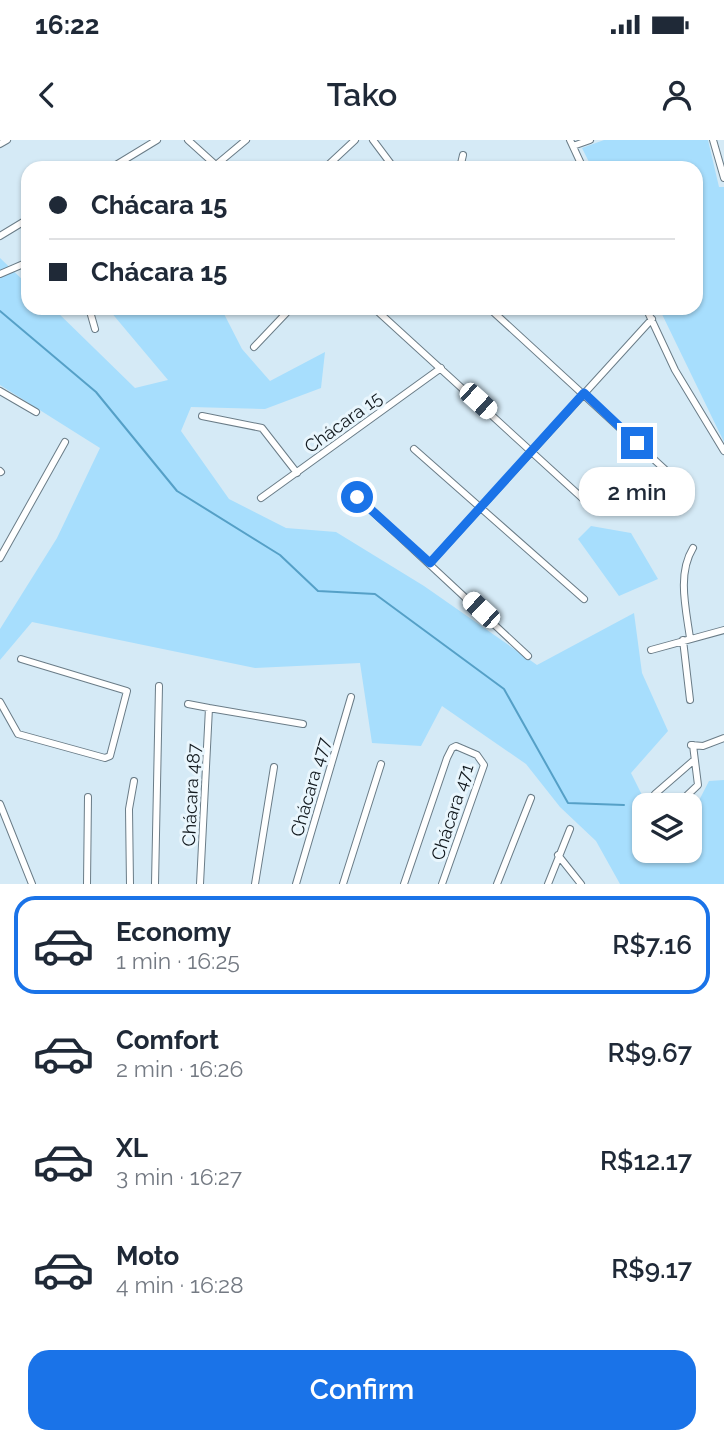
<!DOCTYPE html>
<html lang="en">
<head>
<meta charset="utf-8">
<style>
	:root { --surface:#fff; --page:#f6f6f7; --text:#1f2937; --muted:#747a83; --line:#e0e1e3; --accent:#1a73e8 }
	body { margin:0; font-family:Raleway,sans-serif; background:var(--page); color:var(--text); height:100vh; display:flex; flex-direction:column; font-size:26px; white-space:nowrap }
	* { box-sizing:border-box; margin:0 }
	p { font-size:23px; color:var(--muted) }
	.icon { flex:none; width:38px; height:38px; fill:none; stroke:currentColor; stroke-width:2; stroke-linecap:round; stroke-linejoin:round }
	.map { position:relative; height:744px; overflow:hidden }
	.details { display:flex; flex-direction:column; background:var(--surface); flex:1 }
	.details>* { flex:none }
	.guide { position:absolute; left:21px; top:21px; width:682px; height:154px; border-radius:21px; box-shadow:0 2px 5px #0004; display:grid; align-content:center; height:154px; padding:0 28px; background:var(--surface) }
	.fabs { position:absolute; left:632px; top:653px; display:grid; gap:14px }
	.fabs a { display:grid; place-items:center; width:70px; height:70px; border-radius:14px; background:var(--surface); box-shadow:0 2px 5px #0004; font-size:35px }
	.end { position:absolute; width:32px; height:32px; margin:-16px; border:9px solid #1a73e8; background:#fff; box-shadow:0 0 0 4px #fff }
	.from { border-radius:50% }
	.bubble { position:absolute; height:49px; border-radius:21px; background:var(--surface); box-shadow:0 2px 5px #0004; font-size:23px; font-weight:600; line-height:49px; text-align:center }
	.car { position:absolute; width:21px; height:42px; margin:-21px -10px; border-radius:9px; box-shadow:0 0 5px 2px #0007; background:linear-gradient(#fff 24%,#345 0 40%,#fff 0 76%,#345 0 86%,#fff 0) }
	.guide b { display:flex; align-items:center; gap:24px; height:66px; font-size:26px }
	.guide b+b { border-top:2px solid var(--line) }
	.guide i { width:18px; height:18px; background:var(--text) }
	ul { padding:12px 0 0; list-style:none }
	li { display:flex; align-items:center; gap:21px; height:98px; margin:0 14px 10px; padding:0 14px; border:4px solid transparent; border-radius:21px }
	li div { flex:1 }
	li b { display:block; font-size:26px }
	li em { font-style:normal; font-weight:600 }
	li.active { border-color:var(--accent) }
	li>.icon { width:63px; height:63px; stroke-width:1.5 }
	.cta { display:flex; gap:14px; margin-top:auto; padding:14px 28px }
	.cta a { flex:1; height:80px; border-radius:21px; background:var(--accent); color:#fff; font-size:28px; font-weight:600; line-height:80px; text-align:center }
	.status { display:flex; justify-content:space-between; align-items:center; height:49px; padding:0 35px; background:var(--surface); direction:ltr }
	.status svg { height:19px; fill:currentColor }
	header { display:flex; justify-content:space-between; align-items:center; height:91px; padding:0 28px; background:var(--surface); font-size:32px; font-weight:600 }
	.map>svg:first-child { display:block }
</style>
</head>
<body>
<div class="status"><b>16:22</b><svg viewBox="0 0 49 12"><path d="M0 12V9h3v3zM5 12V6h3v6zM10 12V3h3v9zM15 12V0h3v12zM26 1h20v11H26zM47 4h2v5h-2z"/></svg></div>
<header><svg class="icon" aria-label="back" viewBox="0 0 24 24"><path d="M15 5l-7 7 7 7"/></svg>Tako<svg class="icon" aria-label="person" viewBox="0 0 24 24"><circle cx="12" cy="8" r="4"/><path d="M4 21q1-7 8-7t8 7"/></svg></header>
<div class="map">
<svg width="724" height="744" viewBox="0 0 724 744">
	<rect width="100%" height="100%" fill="#d5eaf6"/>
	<path fill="#a7defd" d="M 604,0 L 708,0 L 719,47 L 724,47 L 724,302 L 659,168 L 696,168 L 696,28 L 592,28 L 582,8 Z
		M 0,118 L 28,145 L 28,168 L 53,168 L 135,248 L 168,240 L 110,171 L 112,168 L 221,168 L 242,209 L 270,241 L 325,212 L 321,248 L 265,269 L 191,267 L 181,291 L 229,359 L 286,388 L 336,392 L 424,446 L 537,525 L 634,473 L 642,533 L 668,591 L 631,633 L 647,665 L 644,665 L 644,710 L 690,710 L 690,678 L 709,641 L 724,640 L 724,744 L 620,744 L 596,701 L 560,667 L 526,624 L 442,566 L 421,606 L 372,603 L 360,523 L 255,528 L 32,482 L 0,520 L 0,489 L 57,398 L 100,308 L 0,245 Z
		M 591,386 L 631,393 L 658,439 L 619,456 L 578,399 Z"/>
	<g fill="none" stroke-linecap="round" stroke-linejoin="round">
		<path stroke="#55a0c7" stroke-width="2" d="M 0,171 L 96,252 L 177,351 L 280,415 L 318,451 L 375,454 L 504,549 L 568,663 L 624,665"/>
		<g stroke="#6a7c87" stroke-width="8">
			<path id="minor" d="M 188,0 L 219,28
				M 373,0 L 394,28
				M 570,0 L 583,28
				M 713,0 L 724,38
				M 0,4 L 7,0
				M 573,6 L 590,0
				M 216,25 L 246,0
				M 111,28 L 157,0
				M 325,28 L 355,0
				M 460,28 L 463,15
				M 0,96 L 28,79
				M 0,134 L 28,122
				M 89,168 L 95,189
				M 374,168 L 592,367
				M 489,168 L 672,336
				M 646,168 L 675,230 L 724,311
				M 254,207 L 291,168
				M 0,251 L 36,272
				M 202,276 L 262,288 L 297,333
				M 414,309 L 584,459
				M 0,331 L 1,332
				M 357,357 L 528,516
				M 261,358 L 441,228
				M 0,418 L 65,302
				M 430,423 L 652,179
				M 690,498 C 686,469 677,434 693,408
				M 683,500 L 690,560
				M 651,510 L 724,490
				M 0,562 L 18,594 L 105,618 L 110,616 L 127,551 L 21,519
				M 188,564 L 209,568
				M 691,605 L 703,606 L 724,598
				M 655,654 L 693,621
				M 0,664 L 32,744
				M 677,665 L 698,645 L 693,605
				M 558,715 L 581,744
				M 87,744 L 88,657
				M 130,744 L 129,669 L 134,641
				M 155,744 L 159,546
				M 200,744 L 209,568 L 303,584
				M 255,744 L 274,627
				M 296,744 L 351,557
				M 343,744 L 381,624
				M 404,744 L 447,618 L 452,608 L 456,606 L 477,615 L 484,625 L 442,744
				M 497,744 L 531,658
				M 548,744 L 570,689"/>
		</g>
		<use href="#minor" stroke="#fff" stroke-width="6"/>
	</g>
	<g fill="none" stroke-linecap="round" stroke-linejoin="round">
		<path stroke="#1a73e8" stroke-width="9" d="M 357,357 L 430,423 L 584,253 L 637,303"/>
	</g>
	<g text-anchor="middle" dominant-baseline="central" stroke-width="6" stroke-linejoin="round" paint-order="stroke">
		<g font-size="18" fill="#11181d" stroke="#e9f6fd">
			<text transform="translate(343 282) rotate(-36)">Chácara 15</text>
			<text transform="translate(310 647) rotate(-74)">Chácara 477</text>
			<text transform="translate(191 655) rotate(-87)">Chácara 487</text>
			<text transform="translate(452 672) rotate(-72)">Chácara 471</text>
		</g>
	</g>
</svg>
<div class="fabs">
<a><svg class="icon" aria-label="layers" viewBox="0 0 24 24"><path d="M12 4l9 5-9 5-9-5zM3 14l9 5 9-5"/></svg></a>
</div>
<i class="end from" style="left:357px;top:357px"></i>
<i class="end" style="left:637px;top:303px"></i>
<div class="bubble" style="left:579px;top:327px;width:116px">2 min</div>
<i class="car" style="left:478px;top:261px;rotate:132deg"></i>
<i class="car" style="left:481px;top:470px;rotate:313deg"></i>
<div class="guide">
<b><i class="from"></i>Chácara 15</b>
<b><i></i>Chácara 15</b>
</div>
</div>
<section class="details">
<ul>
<li class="active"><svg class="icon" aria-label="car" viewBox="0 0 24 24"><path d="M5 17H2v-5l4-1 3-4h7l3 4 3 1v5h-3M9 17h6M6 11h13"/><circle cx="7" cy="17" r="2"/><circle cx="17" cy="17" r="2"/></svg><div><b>Economy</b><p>1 min · 16:25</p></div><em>R$7.16</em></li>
<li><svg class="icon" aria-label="car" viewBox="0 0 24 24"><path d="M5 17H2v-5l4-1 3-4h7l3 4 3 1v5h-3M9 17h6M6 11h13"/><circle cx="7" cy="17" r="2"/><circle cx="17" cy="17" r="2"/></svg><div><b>Comfort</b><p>2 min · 16:26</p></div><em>R$9.67</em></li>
<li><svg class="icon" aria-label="car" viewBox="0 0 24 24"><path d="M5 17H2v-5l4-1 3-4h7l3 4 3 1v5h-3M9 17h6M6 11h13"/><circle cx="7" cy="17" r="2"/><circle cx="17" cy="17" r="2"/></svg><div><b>XL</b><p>3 min · 16:27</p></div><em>R$12.17</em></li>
<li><svg class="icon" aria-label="car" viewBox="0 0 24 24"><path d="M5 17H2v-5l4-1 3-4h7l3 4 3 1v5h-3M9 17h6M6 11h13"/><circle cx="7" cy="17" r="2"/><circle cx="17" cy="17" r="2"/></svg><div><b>Moto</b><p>4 min · 16:28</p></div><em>R$9.17</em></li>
</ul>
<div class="cta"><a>Confirm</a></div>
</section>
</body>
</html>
